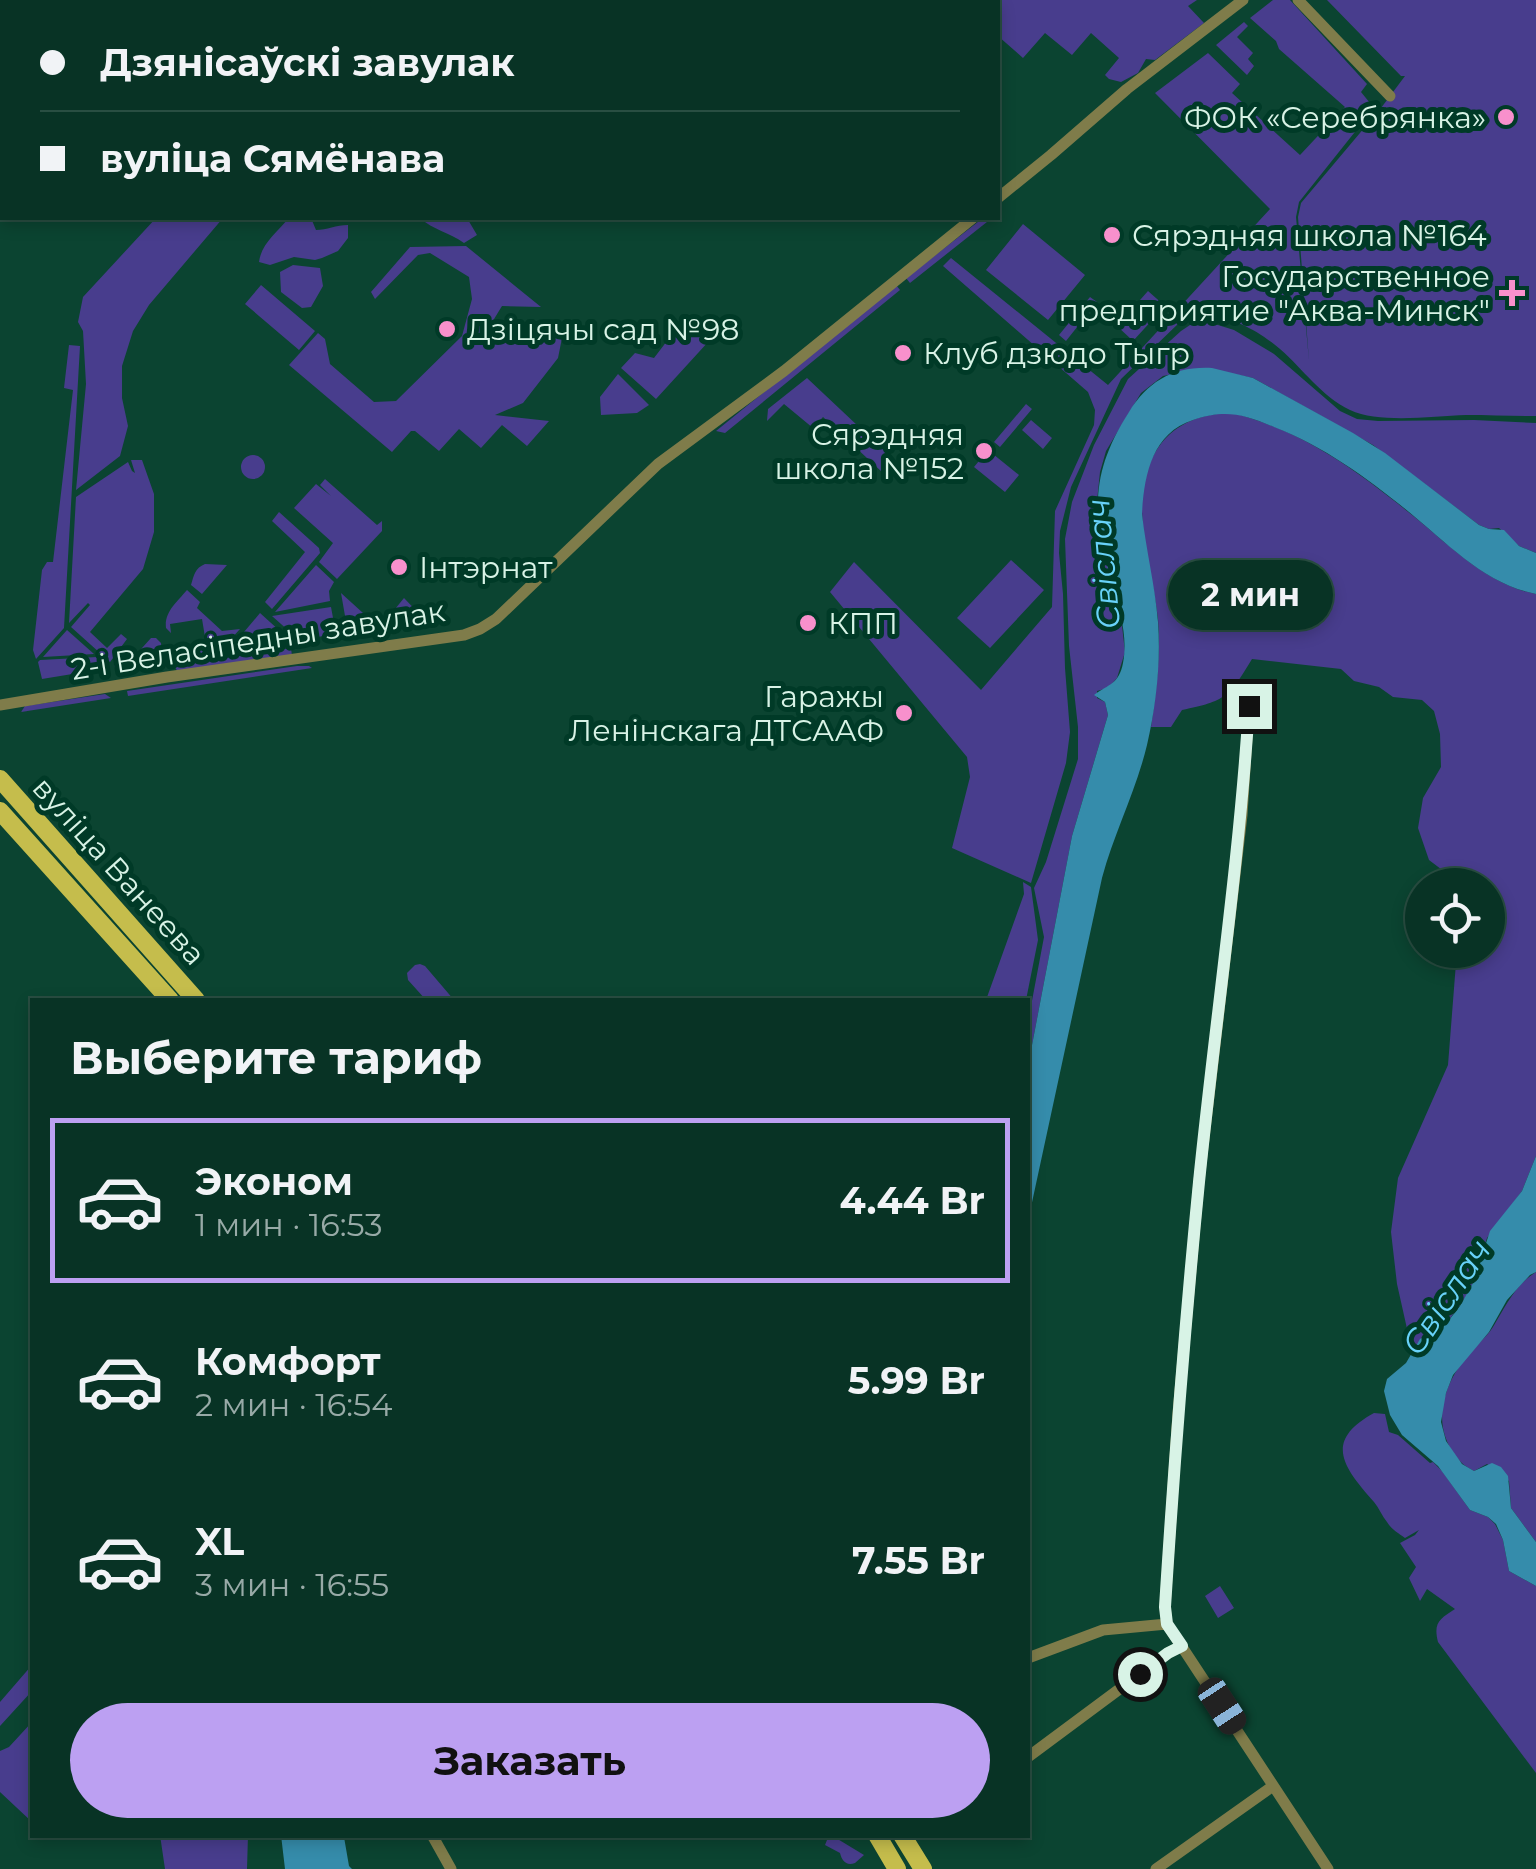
<!DOCTYPE html>
<html lang="ru">
<head>
<meta charset="utf-8">
<style>
	:root { --surface:#083325; --page:#163f32; --text:#f1f3f6; --muted:#98aaa7; --line:#294e42; --accent:#bca0f2 }
	body { margin:0; font-family:Montserrat,sans-serif; background:var(--page); color:var(--text); height:100vh; display:flex; flex-direction:column; font-size:38px; white-space:nowrap }
	* { box-sizing:border-box; margin:0 }
	p { font-size:32px; color:var(--muted) }
	.icon { flex:none; width:55px; height:55px; fill:none; stroke:currentColor; stroke-width:2; stroke-linecap:round; stroke-linejoin:round }
	.map { position:relative; flex:1; overflow:hidden }
	.sheet { position:absolute; left:30px; top:998px; width:1000px; height:840px; display:flex; flex-direction:column; background:var(--surface); border-radius:0px; box-shadow:0 5px 15px #0003,0 0 0 2px var(--line) }
	.sheet>* { flex:none }
	.hud { position:absolute; left:0px; top:0px; width:1000px; height:220px; box-shadow:0 5px 15px #0003,0 0 0 2px var(--line); display:grid; align-content:center; height:220px; padding:0 40px; background:var(--surface) }
	.tools { position:absolute; left:1405px; top:868px; display:grid; gap:20px }
	.tools a { display:grid; place-items:center; width:100px; height:100px; border-radius:50%; background:var(--surface); box-shadow:0 5px 15px #0003,0 0 0 2px var(--line); font-size:50px }
	.end { position:absolute; width:45px; height:45px; margin:-22px; border:12px solid #d8f3e6; background:#111; box-shadow:0 0 0 5px #111 }
	.from { border-radius:50% }
	.bubble { position:absolute; height:70px; border-radius:35px; background:var(--surface); box-shadow:0 5px 15px #0003,0 0 0 2px var(--line); font-size:32px; font-weight:700; line-height:70px; text-align:center }
	.car { position:absolute; width:30px; height:60px; margin:-30px -15px; border-radius:12px; box-shadow:0 0 8px 2px #0007; background:linear-gradient(#222 24%,#8ab4d8 0 40%,#222 0 76%,#8ab4d8 0 86%,#222 0) }
	.hud b { display:flex; align-items:center; gap:35px; height:95px; font-size:38px }
	.hud b+b { border-top:2px solid var(--line) }
	.hud i { width:25px; height:25px; background:var(--text) }
	ul { padding:0; list-style:none }
	li { display:flex; align-items:center; gap:30px; height:165px; margin:0 20px 15px; padding:0 20px; border:5px solid transparent; border-radius:0px }
	li div { flex:1 }
	li b { display:block; font-size:38px }
	li em { font-style:normal; font-weight:700 }
	li.selected { border-color:var(--accent) }
	li>.icon { width:90px; height:90px; stroke-width:1.5 }
	h2 { padding:0 40px; font-size:45px; line-height:120px }
	.cta { display:flex; gap:20px; margin-top:auto; padding:20px 40px }
	.cta a { flex:1; height:115px; border-radius:60px; background:var(--accent); color:#111; font-size:40px; font-weight:700; line-height:115px; text-align:center }
	.map>svg:first-child { display:block }
</style>
</head>
<body>
<div class="map">
<svg width="1536" height="1869" viewBox="0 0 1536 1869">
	<rect width="100%" height="100%" fill="#0b4431"/>
	<path fill="#483d8d" d="M 251,0 L 403,0 L 400,2 L 248,2 Z
		M 779,0 L 1197,0 L 1188,6 L 1204,23 L 1155,60 L 1146,59 L 1138,73 L 1121,82 L 1109,79 L 1105,75 L 1119,58 L 1091,33 L 1072,55 L 1045,33 L 1023,58 L 998,36 L 998,2 L 781,2 Z
		M 1273,0 L 1290,0 L 1367,84 L 1361,92 L 1374,108 L 1299,202 L 1296,217 L 1309,361 L 1298,217 L 1301,203 L 1381,108 L 1405,76 L 1401,76 L 1327,0 L 1536,0 L 1536,416 C 1513,416 1489,415 1466,415 C 1433,416 1380,424 1350,410 C 1321,396 1303,369 1280,349 C 1253,326 1214,306 1180,322 L 1121,379 L 1071,487 L 1060,531 L 1059,553 L 1063,594 L 1065,668 L 1070,732 L 1066,763 L 1031,883 L 952,848 L 970,777 L 967,757 L 830,592 L 854,562 L 981,690 L 1052,607 L 1055,511 L 1094,425 L 1095,410 L 1088,392 L 943,266 L 951,258 L 1108,385 L 1270,209 L 1155,93 L 1208,53 L 1240,84 L 1232,93 L 1300,155 L 1345,107 L 1279,49 L 1276,41 L 1250,18 Z
		M 1244,22 L 1248,26 L 1237,37 L 1253,53 L 1248,59 L 1254,66 L 1247,75 L 1216,45 Z
		M 156,218 L 223,218 L 149,305 L 133,331 L 122,366 L 122,398 L 128,426 L 120,456 L 76,490 L 86,384 L 83,331 L 78,322 L 83,297 Z
		M 289,218 L 311,218 L 316,230 C 327,230 336,225 348,225 L 348,238 L 338,251 L 322,258 L 315,260 L 294,257 L 270,265 L 259,262 C 261,244 278,231 289,218 Z
		M 420,218 L 467,218 L 477,235 L 464,243 C 449,232 433,230 420,218 Z
		M 983,218 L 992,218 L 910,283 L 906,278 Z
		M 1023,224 L 1085,275 L 1048,320 L 986,270 Z
		M 466,246 L 541,307 L 502,306 L 491,324 L 509,337 L 526,329 L 564,328 L 558,358 L 523,403 L 495,415 L 549,421 L 527,446 L 502,425 L 481,448 L 459,429 L 439,451 L 415,431 L 411,431 L 392,452 L 289,365 L 318,333 L 325,339 L 330,364 L 374,402 L 396,401 L 462,336 L 472,299 L 469,277 L 430,253 L 418,255 L 375,299 L 371,292 L 410,247 Z
		M 293,265 L 320,268 L 323,286 L 311,307 L 302,308 L 281,292 L 280,272 Z
		M 261,285 L 315,331 L 299,350 L 245,304 Z
		M 896,285 L 900,290 L 725,433 L 716,431 Z
		M 1148,291 L 1165,306 L 1133,341 L 1117,326 Z
		M 1090,297 L 1097,302 L 1066,341 L 1059,335 Z
		M 683,320 L 709,341 L 656,399 L 621,368 L 635,353 L 654,358 Z
		M 1205,321 L 1234,330 L 1274,354 L 1340,411 L 1357,419 L 1378,421 L 1474,420 L 1536,423 L 1536,553 L 1519,546 L 1499,528 L 1489,529 L 1479,525 L 1373,445 L 1253,378 L 1204,368 L 1163,376 L 1141,393 L 1106,451 L 1100,472 L 1097,501 L 1099,531 L 1121,617 L 1125,652 L 1117,678 L 1108,688 L 1097,691 L 1097,698 L 1105,702 L 1108,715 L 1072,836 L 1028,1066 L 1028,1022 L 1044,937 L 1034,888 L 1046,862 L 1078,759 L 1078,727 L 1069,646 L 1065,539 L 1072,502 L 1094,445 L 1128,379 L 1181,331 L 1193,323 Z
		M 69,345 L 80,346 L 64,628 L 36,659 L 33,650 L 42,570 L 47,562 L 53,562 L 73,390 L 64,388 Z
		M 618,374 L 649,405 L 637,413 L 601,415 L 600,397 Z
		M 807,378 L 893,459 L 882,472 L 823,417 L 813,428 L 784,404 L 767,421 L 768,409 Z
		M 1026,404 L 1032,409 L 1000,447 L 994,442 Z
		M 1233,413 C 1301,431 1352,467 1407,511 C 1447,542 1484,584 1536,594 L 1536,1156 L 1522,1191 L 1487,1238 L 1473,1283 L 1465,1298 L 1446,1324 L 1425,1335 L 1412,1351 L 1397,1284 L 1391,1232 L 1398,1178 L 1448,1065 L 1457,950 L 1488,950 L 1488,885 L 1462,885 L 1429,860 L 1418,828 L 1423,798 L 1441,767 L 1440,734 L 1434,711 L 1422,700 L 1393,697 L 1379,687 L 1354,681 L 1341,669 L 1252,659 C 1229,697 1226,701 1182,710 L 1171,727 L 1151,727 C 1156,692 1161,655 1158,619 C 1154,584 1143,548 1142,512 C 1141,453 1171,413 1233,413 Z
		M 1031,420 L 1052,438 L 1043,449 L 1022,430 Z
		M 988,450 L 1019,475 L 1005,492 L 974,467 Z
		M241 467a12 12 0 1 1 24 0a12 12 0 1 1-24 0Z
		M 131,460 L 142,460 L 154,494 L 154,532 L 143,569 L 90,632 L 107,648 L 121,634 L 127,639 L 110,662 L 71,627 L 90,605 L 88,603 L 69,623 L 76,497 L 128,462 L 132,471 L 135,473 Z
		M 325,479 L 377,525 L 382,521 L 382,531 L 337,579 L 319,562 L 333,543 L 294,508 L 316,484 L 331,496 L 320,485 Z
		M 279,512 L 319,548 L 320,553 L 272,609 L 265,602 L 305,552 L 272,521 Z
		M 1011,560 L 1044,590 L 990,648 L 957,618 Z
		M 205,564 L 227,565 L 202,594 L 191,585 C 194,575 195,568 205,564 Z
		M 316,565 L 334,582 L 329,591 L 330,601 L 275,612 Z
		M 187,590 L 200,602 L 197,608 L 222,631 L 240,629 L 220,651 L 173,658 L 174,655 L 207,649 L 202,619 L 170,624 L 171,633 L 166,628 C 164,612 177,602 187,590 Z
		M 341,593 L 363,613 L 383,618 L 373,630 L 348,633 Z
		M 404,598 L 427,622 L 378,630 Z
		M 331,607 L 336,634 L 299,640 L 272,616 Z
		M 260,613 L 291,641 L 228,651 Z
		M 67,630 L 94,654 L 43,657 Z
		M 151,638 L 156,638 L 161,643 L 162,660 L 115,668 L 114,665 L 125,652 L 133,658 Z
		M 291,648 L 292,656 L 178,672 L 174,666 Z
		M 97,657 L 109,668 L 42,679 L 38,662 L 40,660 Z
		M 297,666 L 309,666 L 312,668 L 128,696 L 127,691 Z
		M 105,694 L 111,698 L 21,712 L 25,706 Z
		M 1023,882 L 1031,887 L 1038,940 L 1026,1000 L 986,1000 L 1024,894 Z
		M 420,964 L 425,966 L 454,1000 L 426,1000 L 408,980 L 407,973 L 415,965 Z
		M 1536,1272 L 1536,1542 L 1511,1508 L 1509,1481 L 1487,1464 L 1474,1471 C 1459,1464 1450,1451 1445,1436 C 1436,1408 1449,1378 1467,1356 C 1475,1346 1486,1338 1493,1327 C 1505,1307 1515,1285 1536,1272 Z
		M 1374,1413 L 1385,1414 L 1389,1432 L 1398,1435 L 1430,1463 L 1433,1462 L 1442,1471 L 1470,1510 L 1488,1517 L 1495,1524 L 1503,1540 L 1509,1571 L 1536,1586 L 1536,1773 L 1438,1642 C 1433,1622 1440,1619 1455,1609 L 1427,1589 L 1420,1601 L 1409,1578 L 1416,1567 L 1400,1543 L 1415,1535 L 1419,1530 L 1405,1538 C 1398,1533 1391,1529 1387,1522 C 1382,1516 1379,1508 1374,1502 C 1343,1467 1323,1441 1374,1413 Z
		M 1220,1586 L 1234,1608 L 1218,1618 L 1205,1596 Z
		M 32,1665 L 32,1691 L 0,1726 L 0,1702 Z
		M 32,1722 L 32,1822 L 0,1792 L 0,1751 L 9,1747 Z
		M 160,1835 L 248,1835 L 247,1869 L 165,1869 Z
		M 829,1835 L 831,1835 L 864,1855 L 855,1863 C 846,1866 842,1861 840,1853 L 825,1845 Z"/>
	<path fill="#358cab" d="M 1212,368 L 1253,378 L 1353,433 L 1385,453 L 1479,525 L 1489,529 L 1504,530 L 1519,546 L 1536,553 L 1536,594 C 1485,584 1448,544 1409,512 C 1367,478 1325,447 1274,427 C 1243,414 1225,409 1193,420 C 1152,433 1144,476 1142,514 C 1146,550 1155,585 1158,622 C 1161,663 1156,706 1147,745 C 1136,791 1114,833 1102,878 L 1028,1221 L 1028,1066 L 1072,836 L 1108,715 L 1105,702 L 1094,695 C 1109,684 1119,684 1123,663 C 1128,637 1120,611 1113,587 C 1093,517 1088,476 1129,412 C 1148,381 1174,366 1212,368 Z
		M 1536,1156 L 1536,1272 L 1530,1275 L 1507,1300 L 1489,1332 L 1453,1375 L 1446,1393 L 1441,1422 L 1446,1441 L 1462,1464 L 1474,1471 L 1492,1463 L 1501,1467 L 1508,1476 L 1511,1508 L 1536,1542 L 1536,1586 L 1509,1571 L 1503,1540 L 1496,1524 L 1488,1517 L 1470,1510 L 1438,1466 L 1402,1435 L 1390,1415 L 1384,1391 L 1387,1379 L 1406,1363 L 1420,1339 L 1446,1324 L 1460,1306 L 1473,1283 L 1490,1231 L 1522,1191 Z
		M 281,1835 L 353,1835 L 344,1837 L 349,1866 L 352,1869 L 285,1869 Z"/>
	<g fill="none" stroke-linecap="round" stroke-linejoin="round">
		<path stroke="#7f7c4a" stroke-width="11" d="M 1298,0 L 1390,96
			M 998,198 L 1051,155 L 1127,89 L 1243,0
			M 0,705 L 167,677 L 464,635 L 480,629 L 496,619 L 658,464 L 784,371 L 973,218
			M 1249,706 L 1242,815 L 1199,1181 L 1178,1413 L 1165,1607 L 1167,1624 L 1328,1869
			M 1028,1658 L 1103,1630 L 1167,1624
			M 1028,1757 L 1168,1653 L 1182,1646
			M 432,1835 L 451,1869
			M 1156,1869 L 1273,1786"/>
		<path stroke="#c5bd4c" stroke-width="18" d="M 185,2 L 188,0
			M 219,2 L 222,0
			M 0,133 L 2,131
			M 0,157 L 2,156
			M 0,779 L 196,1000
			M 0,811 L 170,1000
			M 877,1835 L 897,1869
			M 902,1835 L 923,1869"/>
	</g>
	<g fill="none" stroke-linecap="round" stroke-linejoin="round">
		<path stroke="#d8f3e6" stroke-width="12" d="M 1140,1674 L 1168,1653 L 1182,1646 L 1167,1624 L 1165,1607 C 1174,1465 1185,1324 1199,1182 C 1215,1023 1239,866 1249,706"/>
	</g>
	<g fill="#f890cc" stroke="#003a27" stroke-width="4">
		<circle cx="1506" cy="117" r="10"/>
		<circle cx="1112" cy="235" r="10"/>
		<path d="M1507 278h10v10h10v10h-10v10h-10v-10h-10v-10h10z"/>
		<circle cx="447" cy="329" r="10"/>
		<circle cx="903" cy="353" r="10"/>
		<circle cx="984" cy="451" r="10"/>
		<circle cx="399" cy="567" r="10"/>
		<circle cx="808" cy="623" r="10"/>
		<circle cx="904" cy="713" r="10"/>
	</g>
	<g text-anchor="middle" dominant-baseline="central" stroke-width="10" stroke-linejoin="round" paint-order="stroke">
		<g font-size="30" fill="#d8f3e6" stroke="#003a27" text-anchor="start">
			<text x="1486" y="117" text-anchor="end">ФОК «Серебрянка»</text>
			<text x="1132" y="235">Сярэдняя школа №164</text>
			<text x="1490" y="276" text-anchor="end">Государственное<tspan x="1490" dy="34">предприятие "Аква-Минск"</tspan></text>
			<text x="467" y="329">Дзіцячы сад №98</text>
			<text x="923" y="353">Клуб дзюдо Тыгр</text>
			<text x="964" y="434" text-anchor="end">Сярэдняя<tspan x="964" dy="34">школа №152</tspan></text>
			<text x="419" y="567">Інтэрнат</text>
			<text x="828" y="623">КПП</text>
			<text x="884" y="696" text-anchor="end">Гаражы<tspan x="884" dy="34">Ленінскага ДТСААФ</tspan></text>
		</g>
		<g font-size="30" fill="#d8f3e6" stroke="#003a27">
			<text transform="translate(258 640) rotate(-9)">2-і Веласіпедны завулак</text>
			<text transform="translate(119 871) rotate(48)">вуліца Ванеева</text>
		</g>
		<g font-size="32" font-style="italic" fill="#68d2f9" stroke="#003a27">
			<text transform="translate(1103 564) rotate(-95)">Свіслач</text>
			<text transform="translate(1446 1297) rotate(-56)">Свіслач</text>
		</g>
	</g>
</svg>
<div class="tools">
<a><svg class="icon" aria-label="locate" viewBox="0 0 24 24"><circle cx="12" cy="12" r="6"/><path d="M12 2v4M12 18v4M2 12h4M18 12h4"/></svg></a>
</div>
<i class="end from" style="left:1140px;top:1674px"></i>
<i class="end" style="left:1249px;top:706px"></i>
<div class="bubble" style="left:1168px;top:560px;width:165px">2 мин</div>
<i class="car" style="left:1222px;top:1706px;rotate:147deg"></i>
<div class="hud">
<b><i class="from"></i>Дзянісаўскі завулак</b>
<b><i></i>вуліца Сямёнава</b>
</div>
<section class="sheet">
<h2>Выберите тариф</h2>
<ul>
<li class="selected"><svg class="icon" aria-label="car" viewBox="0 0 24 24"><path d="M5 17H2v-5l4-1 3-4h7l3 4 3 1v5h-3M9 17h6M6 11h13"/><circle cx="7" cy="17" r="2"/><circle cx="17" cy="17" r="2"/></svg><div><b>Эконом</b><p>1 мин · 16:53</p></div><em>4.44 Br</em></li>
<li><svg class="icon" aria-label="car" viewBox="0 0 24 24"><path d="M5 17H2v-5l4-1 3-4h7l3 4 3 1v5h-3M9 17h6M6 11h13"/><circle cx="7" cy="17" r="2"/><circle cx="17" cy="17" r="2"/></svg><div><b>Комфорт</b><p>2 мин · 16:54</p></div><em>5.99 Br</em></li>
<li><svg class="icon" aria-label="car" viewBox="0 0 24 24"><path d="M5 17H2v-5l4-1 3-4h7l3 4 3 1v5h-3M9 17h6M6 11h13"/><circle cx="7" cy="17" r="2"/><circle cx="17" cy="17" r="2"/></svg><div><b>XL</b><p>3 мин · 16:55</p></div><em>7.55 Br</em></li>
</ul>
<div class="cta"><a>Заказать</a></div>
</section>
</div>
</body>
</html>
